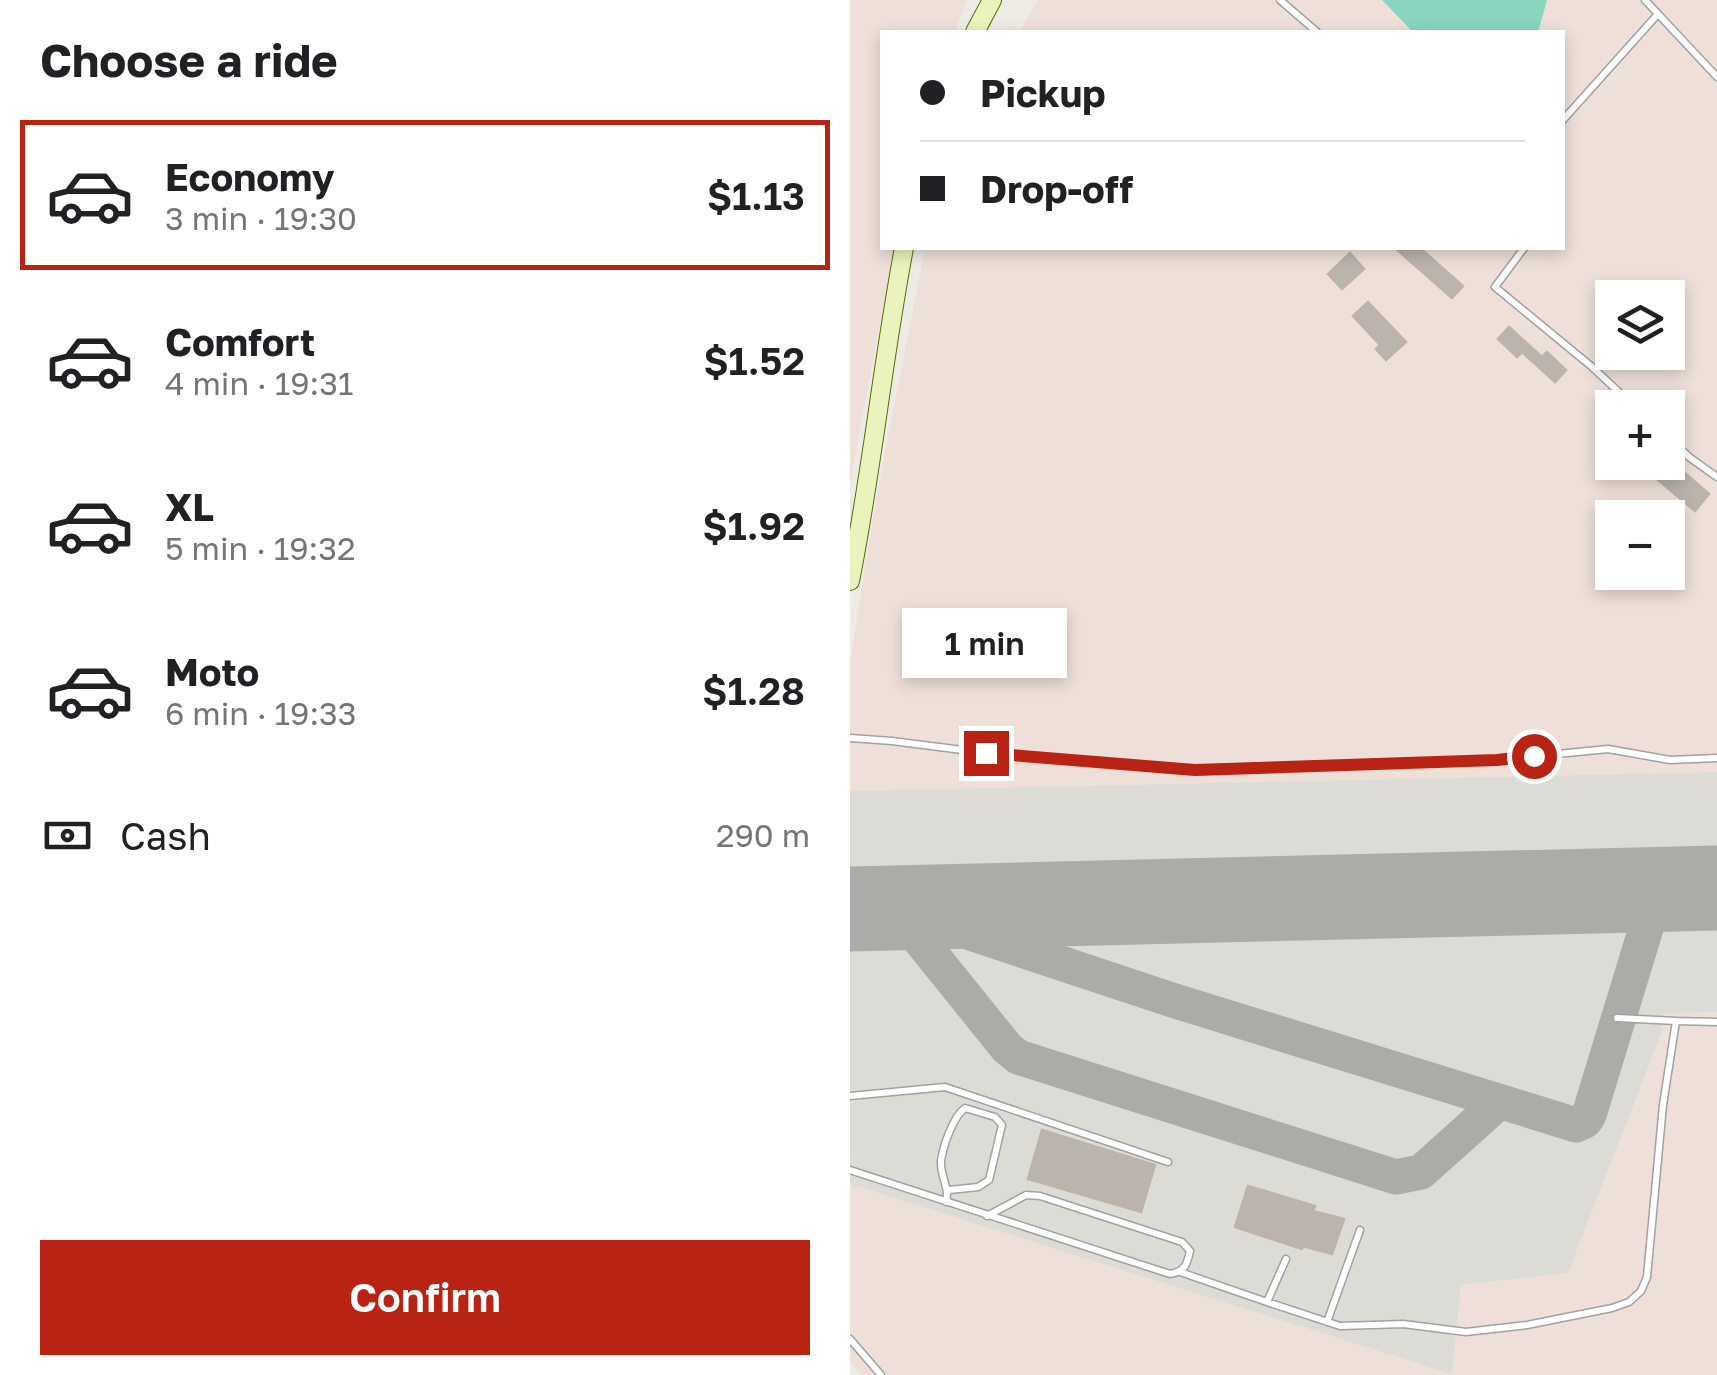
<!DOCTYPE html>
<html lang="en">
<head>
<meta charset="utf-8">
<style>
	:root { --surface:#fff; --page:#f2f2f2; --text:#202124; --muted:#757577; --line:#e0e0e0; --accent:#b82313 }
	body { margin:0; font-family:"Golos Text",sans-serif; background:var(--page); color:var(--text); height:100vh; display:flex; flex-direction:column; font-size:38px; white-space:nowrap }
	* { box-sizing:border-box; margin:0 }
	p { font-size:32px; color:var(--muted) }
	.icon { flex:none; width:55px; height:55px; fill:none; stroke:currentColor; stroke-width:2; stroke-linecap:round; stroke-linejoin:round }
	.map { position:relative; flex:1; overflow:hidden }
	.side { display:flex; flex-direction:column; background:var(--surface); width:850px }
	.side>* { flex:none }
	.banner { position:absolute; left:30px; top:30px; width:685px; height:220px; border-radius:0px; box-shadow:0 5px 15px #0003; display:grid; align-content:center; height:220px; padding:0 40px; background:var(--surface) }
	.controls { position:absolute; left:745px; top:280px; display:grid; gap:20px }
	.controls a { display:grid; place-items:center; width:90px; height:90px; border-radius:0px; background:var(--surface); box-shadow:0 5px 15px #0003; font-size:50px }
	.end { position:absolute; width:45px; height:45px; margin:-22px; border:12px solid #b82313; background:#fff; box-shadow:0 0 0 5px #fff }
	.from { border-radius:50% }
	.bubble { position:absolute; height:70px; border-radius:0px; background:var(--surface); box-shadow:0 5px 15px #0003; font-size:32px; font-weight:600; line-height:70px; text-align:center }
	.banner b { display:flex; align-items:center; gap:35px; height:95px; font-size:38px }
	.banner b+b { border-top:2px solid var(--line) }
	.banner i { width:25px; height:25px; background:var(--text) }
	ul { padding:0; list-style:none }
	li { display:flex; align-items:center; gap:30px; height:150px; margin:0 20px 15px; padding:0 20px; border:5px solid transparent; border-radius:0px }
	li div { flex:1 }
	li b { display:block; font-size:38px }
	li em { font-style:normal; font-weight:600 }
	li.current { border-color:var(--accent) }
	li>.icon { width:90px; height:90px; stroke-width:1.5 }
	h2 { padding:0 40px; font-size:45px; line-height:120px }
	.pay { display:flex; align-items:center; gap:25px; height:110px; padding:0 40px; font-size:38px }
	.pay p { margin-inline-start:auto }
	.action { display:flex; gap:20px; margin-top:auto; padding:20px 40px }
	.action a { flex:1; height:115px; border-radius:0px; background:var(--accent); color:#fff; font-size:40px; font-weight:600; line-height:115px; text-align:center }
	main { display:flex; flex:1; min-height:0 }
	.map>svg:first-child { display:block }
</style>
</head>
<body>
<main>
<section class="side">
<h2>Choose a ride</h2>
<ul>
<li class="current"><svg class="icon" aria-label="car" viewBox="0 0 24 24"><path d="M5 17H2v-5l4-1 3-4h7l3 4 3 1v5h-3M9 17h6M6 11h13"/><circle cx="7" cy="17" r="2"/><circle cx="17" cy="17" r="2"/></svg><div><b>Economy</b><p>3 min · 19:30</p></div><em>$1.13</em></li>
<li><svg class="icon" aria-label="car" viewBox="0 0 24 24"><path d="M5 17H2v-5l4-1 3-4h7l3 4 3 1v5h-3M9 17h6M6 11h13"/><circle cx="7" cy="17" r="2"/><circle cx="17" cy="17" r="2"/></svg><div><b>Comfort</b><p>4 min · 19:31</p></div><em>$1.52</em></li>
<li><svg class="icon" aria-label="car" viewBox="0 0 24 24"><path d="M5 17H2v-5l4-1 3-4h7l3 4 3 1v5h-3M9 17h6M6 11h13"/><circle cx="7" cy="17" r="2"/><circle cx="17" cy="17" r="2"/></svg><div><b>XL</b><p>5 min · 19:32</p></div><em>$1.92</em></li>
<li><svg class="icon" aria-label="car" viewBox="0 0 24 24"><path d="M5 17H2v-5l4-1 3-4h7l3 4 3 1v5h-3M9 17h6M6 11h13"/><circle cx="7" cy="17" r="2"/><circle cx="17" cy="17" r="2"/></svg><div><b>Moto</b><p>6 min · 19:33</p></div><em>$1.28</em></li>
</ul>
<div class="pay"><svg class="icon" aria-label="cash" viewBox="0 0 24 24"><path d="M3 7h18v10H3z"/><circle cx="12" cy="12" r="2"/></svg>Cash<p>290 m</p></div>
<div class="action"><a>Confirm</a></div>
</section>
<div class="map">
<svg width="867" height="1375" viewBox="0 0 867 1375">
	<rect width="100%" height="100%" fill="#edebe4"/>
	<path fill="#eee0d8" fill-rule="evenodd" d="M 0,0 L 117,0 L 105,32 L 32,32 L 32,248 L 44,248 L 0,484 Z
		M 188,0 L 867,0 L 867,772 L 0,791 L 0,660 L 28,489 L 75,248 L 712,248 L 712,32 L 170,32 ZM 762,298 L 818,298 L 818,352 L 762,352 ZM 762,408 L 818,408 L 818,462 L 762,462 ZM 762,518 L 818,518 L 818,572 L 762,572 Z
		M 815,1012 L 867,1012 L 867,1375 L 11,1375 L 0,1362 L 0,1184 L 602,1373 L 611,1285 L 718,1273 L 811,1036 Z"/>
	<path fill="#dcdbd5" d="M 867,772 L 867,1012 L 815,1013 L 811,1035 L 718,1273 L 611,1285 L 602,1374 L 0,1184 L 0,791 Z"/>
	<path fill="#89d5bf" d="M 532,0 L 697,0 L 689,29 L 686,32 L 563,32 Z"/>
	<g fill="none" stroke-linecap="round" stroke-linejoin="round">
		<path stroke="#acaba8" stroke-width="35" d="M 45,908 L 322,1000 L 726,1125 L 735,1121 L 739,1115 L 808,889
			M 45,909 L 157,1048 L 168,1057 L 546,1177 L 571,1172 L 648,1103"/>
		<path stroke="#acaba8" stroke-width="85" d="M 0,909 L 867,888"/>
	</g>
	<path fill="#bab4ad" stroke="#beb3a8" stroke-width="2.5" d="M 545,248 L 570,248 L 613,286 L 602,298 Z
		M 500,253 L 514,269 L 492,289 L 478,274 Z
		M 518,302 L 556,342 L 536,360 L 526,349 L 530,345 L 503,316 Z
		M 659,327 L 692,357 L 697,352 L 716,370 L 705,382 L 672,352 L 667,357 L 648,339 Z
		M 810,462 L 822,462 L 859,494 L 845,511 L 801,474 Z
		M 192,1130 L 305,1165 L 291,1212 L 178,1179 Z
		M 398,1186 L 465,1206 L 463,1211 L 494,1219 L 482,1254 L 453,1246 L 452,1249 L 385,1227 Z"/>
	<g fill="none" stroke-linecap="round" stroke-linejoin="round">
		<g stroke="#a1a1a1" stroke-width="9">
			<path id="lane" d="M 430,0 L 467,32
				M 795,0 L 867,77
				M 712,121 L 808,14
				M 674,248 L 645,287 L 741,366 L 786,408
				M 818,437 L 839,457 L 867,477
				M 0,738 L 42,741 L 136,753 L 345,771 L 647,760 L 758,749 L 820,760 L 867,758
				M 826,1021 L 867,1022
				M 0,1096 L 95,1087 L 318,1162
				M 0,1170 L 320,1274 C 335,1271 337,1265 340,1251 L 332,1242 L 190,1196 L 176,1195 L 137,1216
				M 96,1202 C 100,1187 90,1177 91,1161 C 93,1146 103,1117 115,1108 L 145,1117 L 152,1125 L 139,1180 L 128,1187 L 99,1190
				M 330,1272 L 417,1302 L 436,1259
				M 417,1302 L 490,1326 L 553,1324 L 616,1332 L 677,1325 L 762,1308 L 779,1302 L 791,1291 L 797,1277 L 813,1105 L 826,1021 L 767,1018
				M 477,1322 L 510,1230
				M 0,1339 L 31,1375"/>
		</g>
		<g stroke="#57690f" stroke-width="20">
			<path id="secondary" d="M 125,32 L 142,0
				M 0,581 C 22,471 33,358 54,248"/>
		</g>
		<use href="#lane" stroke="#fff" stroke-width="6"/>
		<use href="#secondary" stroke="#ebf3bc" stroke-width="18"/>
	</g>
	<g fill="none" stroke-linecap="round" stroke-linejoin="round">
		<path stroke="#b82313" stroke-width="12" d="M 136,753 L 345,770 L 647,760 L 684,756"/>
	</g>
</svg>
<div class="controls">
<a><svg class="icon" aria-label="layers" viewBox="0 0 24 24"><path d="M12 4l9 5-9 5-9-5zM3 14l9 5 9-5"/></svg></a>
<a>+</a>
<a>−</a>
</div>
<i class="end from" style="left:684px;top:756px"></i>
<i class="end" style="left:136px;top:753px"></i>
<div class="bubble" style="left:52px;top:608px;width:165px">1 min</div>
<div class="banner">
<b><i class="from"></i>Pickup</b>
<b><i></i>Drop-off</b>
</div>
</div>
</main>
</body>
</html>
